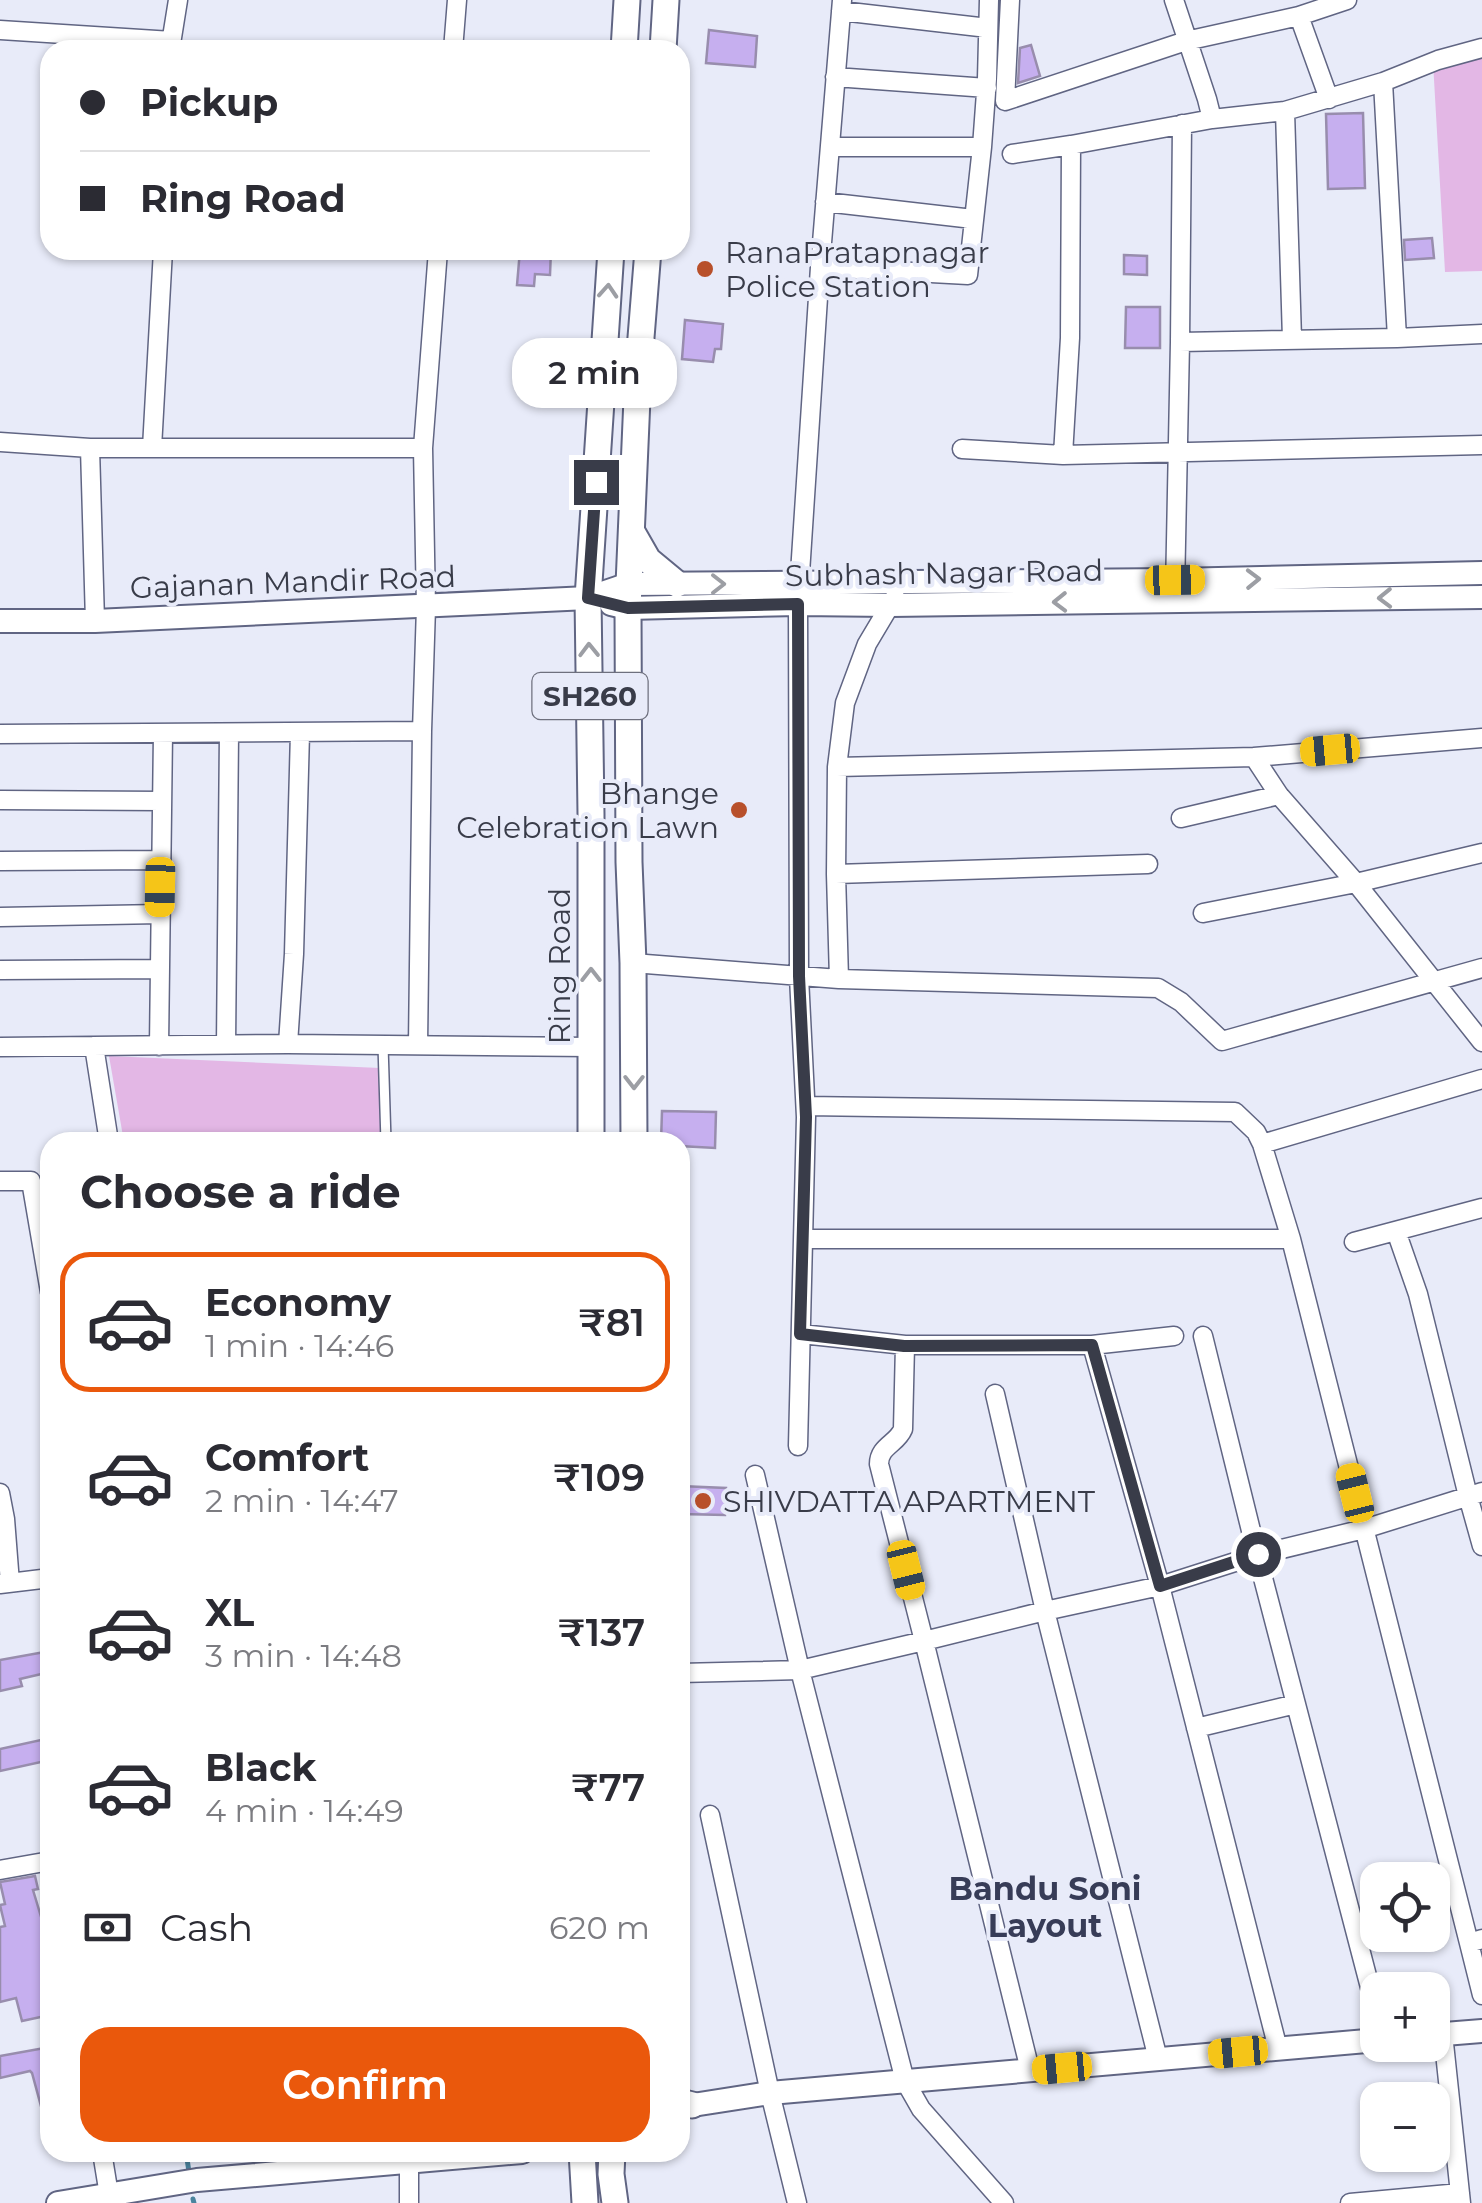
<!DOCTYPE html>
<html lang="en">
<head>
<meta charset="utf-8">
<style>
	:root { --surface:#fff; --page:#f2f2f3; --text:#2b2b33; --muted:#7c7c81; --line:#e1e1e2; --accent:#ea580c }
	body { margin:0; font-family:Montserrat,sans-serif; background:var(--page); color:var(--text); height:100vh; display:flex; flex-direction:column; font-size:38px; white-space:nowrap }
	* { box-sizing:border-box; margin:0 }
	p { font-size:32px; color:var(--muted) }
	.icon { flex:none; width:55px; height:55px; fill:none; stroke:currentColor; stroke-width:2; stroke-linecap:round; stroke-linejoin:round }
	.map { position:relative; flex:1; overflow:hidden }
	.drawer { position:absolute; left:40px; top:1132px; width:650px; height:1030px; display:flex; flex-direction:column; background:var(--surface); border-radius:30px; box-shadow:0 2px 8px #0004 }
	.drawer>* { flex:none }
	.top-card { position:absolute; left:40px; top:40px; width:650px; height:220px; border-radius:30px; box-shadow:0 2px 8px #0004; display:grid; align-content:center; height:220px; padding:0 40px; background:var(--surface) }
	.buttons { position:absolute; left:1360px; top:1862px; display:grid; gap:20px }
	.buttons a { display:grid; place-items:center; width:90px; height:90px; border-radius:20px; background:var(--surface); box-shadow:0 2px 8px #0004; font-size:50px }
	.end { position:absolute; width:45px; height:45px; margin:-22px; border:12px solid #393c49; background:#fff; box-shadow:0 0 0 5px #fff }
	.from { border-radius:50% }
	.bubble { position:absolute; height:70px; border-radius:30px; background:var(--surface); box-shadow:0 2px 8px #0004; font-size:32px; font-weight:600; line-height:70px; text-align:center }
	.car { position:absolute; width:30px; height:60px; margin:-30px -15px; border-radius:12px; box-shadow:0 0 8px 2px #0007; background:linear-gradient(#f5c518 24%,#345 0 40%,#f5c518 0 76%,#345 0 86%,#f5c518 0) }
	.top-card b { display:flex; align-items:center; gap:35px; height:95px; font-size:38px }
	.top-card b+b { border-top:2px solid var(--line) }
	.top-card i { width:25px; height:25px; background:var(--text) }
	ul { padding:0; list-style:none }
	li { display:flex; align-items:center; gap:30px; height:140px; margin:0 20px 15px; padding:0 20px; border:5px solid transparent; border-radius:30px }
	li div { flex:1 }
	li b { display:block; font-size:38px }
	li em { font-style:normal; font-weight:600 }
	li.selected { border-color:var(--accent) }
	li>.icon { width:90px; height:90px; stroke-width:1.5 }
	h2 { padding:0 40px; font-size:45px; line-height:120px }
	.pay { display:flex; align-items:center; gap:25px; height:110px; padding:0 40px; font-size:38px }
	.pay p { margin-inline-start:auto }
	.primary-button { display:flex; gap:20px; margin-top:auto; padding:20px 40px }
	.primary-button a { flex:1; height:115px; border-radius:30px; background:var(--accent); color:#fff; font-size:40px; font-weight:600; line-height:115px; text-align:center }
	.map>svg:first-child { display:block }
</style>
</head>
<body>
<div class="map">
<svg width="1482" height="2203" viewBox="0 0 1482 2203">
	<rect width="100%" height="100%" fill="#e8ebf9"/>
	<path fill="#e3b7e5" d="M 1482,47 L 1482,271 L 1445,272 L 1433,62 Z
		M 109,1056 L 380,1068 L 383,1142 L 124,1142 Z"/>
	<g fill="none" stroke-linecap="round" stroke-linejoin="round">
		<path stroke="#4b849e" stroke-width="5" d="M 186,2152 L 189,2172
			M 193,2199 L 194,2203"/>
	</g>
	<path fill="#c6afef" stroke="#988dad" stroke-width="2.5" d="M 709,30 L 757,36 L 755,67 L 706,63 Z
		M 1031,45 L 1040,76 L 1018,83 L 1020,48 Z
		M 1363,113 L 1365,188 L 1328,189 L 1326,114 Z
		M 1432,238 L 1434,258 L 1405,260 L 1404,240 Z
		M 520,250 L 551,250 L 550,275 L 535,274 L 534,286 L 517,285 Z
		M 1124,255 L 1147,256 L 1147,275 L 1124,274 Z
		M 1126,307 L 1160,307 L 1160,348 L 1125,348 Z
		M 685,320 L 723,324 L 721,349 L 715,349 L 713,362 L 682,359 Z
		M 662,1111 L 716,1112 L 715,1148 L 680,1146 L 680,1142 L 661,1142 Z
		M 680,1486 L 726,1488 L 725,1515 L 680,1514 Z
		M 50,1651 L 50,1672 L 20,1679 L 22,1686 L 0,1691 L 0,1660 Z
		M 50,1738 L 50,1760 L 0,1771 L 0,1749 Z
		M 35,1876 L 38,1889 L 33,1890 L 48,1940 L 44,1940 L 50,1964 L 50,2015 L 22,2021 L 16,1998 L 0,2002 L 0,1927 L 5,1926 L 0,1905 L 5,1904 L 0,1882 Z
		M 50,2047 L 50,2121 L 45,2121 L 32,2073 L 30,2071 L 0,2078 L 0,2056 Z"/>
	<g fill="none" stroke-linecap="round" stroke-linejoin="round">
		<g stroke="#606583" stroke-width="12">
			<path id="lane" d="M 383,1045 L 386,1142"/>
		</g>
		<g stroke="#606583" stroke-width="21">
			<path id="street" d="M 1010,0 L 1005,101 L 1186,41 L 1299,16 L 1347,0
				M 1174,0 L 1207,99 L 1212,119
				M 841,11 L 988,28
				M 1299,16 L 1329,99
				M 0,30 L 172,41
				M 1482,48 L 1438,60 L 1383,82 L 1285,111 L 1212,119 L 1071,145 L 1070,338 L 1063,455 L 1482,445
				M 170,50 L 178,0
				M 453,50 L 457,0
				M 835,77 L 987,88
				M 1383,82 L 1397,338 L 1482,334
				M 1285,111 L 1292,339
				M 1182,124 L 1180,342 L 1397,338
				M 830,147 L 982,147
				M 1012,154 L 1071,145
				M 825,202 L 973,219
				M 820,267 L 968,275 L 982,147 L 987,79 L 989,0
				M 0,442 L 90,448
				M 152,448 L 163,250
				M 962,449 L 1063,455
				M 1175,592 L 1180,342
				M 895,597 L 867,644 L 845,703 L 837,767 L 1254,757 L 1279,795 L 1356,883 L 1482,1042
				M 95,621 L 90,448 L 423,448
				M 0,734 L 422,731 L 426,607 L 423,448 L 438,250
				M 1254,757 L 1482,738
				M 837,767 L 836,874 L 839,979 L 1158,988 L 1181,1002 L 1222,1041 L 1482,968
				M 0,800 L 162,801
				M 1181,818 L 1279,795
				M 0,861 L 161,860
				M 836,874 L 1148,864
				M 1203,913 L 1356,883 L 1482,853
				M 0,917 L 160,914
				M 633,963 L 839,979
				M 0,970 L 160,969
				M 288,1044 L 294,954 L 300,733
				M 226,1045 L 229,733
				M 418,1045 L 422,731
				M 94,1046 L 109,1142
				M 159,1046 L 163,733
				M 0,1047 L 288,1044 L 591,1047
				M 806,1106 L 1235,1112 L 1256,1132 L 1262,1144 L 1291,1239 L 1469,1943 L 1482,1939
				M 1262,1144 L 1482,1079
				M 0,1181 L 31,1181 L 50,1292
				M 1396,1231 L 1418,1294 L 1468,1496 L 1482,1546
				M 803,1239 L 1291,1239
				M 1354,1242 L 1482,1208
				M 801,1334 L 905,1345
				M 1203,1336 L 1257,1555 L 1378,2018
				M 1092,1345 L 1174,1336
				M 995,1394 L 1045,1611 L 1160,1586 L 1257,1555 L 1364,1529 L 1482,1492
				M 798,1446 L 806,1117 L 799,977 L 798,604 L 820,267 L 842,0
				M 0,1493 L 5,1519 L 10,1583
				M 0,1584 L 50,1578
				M 680,1673 L 800,1670 L 755,1475
				M 1196,1728 L 1296,1704
				M 710,1815 L 770,2093 L 797,2203
				M 0,1870 L 50,1861
				M 1469,1943 L 1482,1995
				M 1443,2034 L 1461,2203
				M 1158,2059 L 1045,1611 L 924,1641 L 879,1464 C 879,1446 897,1444 903,1429 L 905,1345 L 1092,1345 L 1160,1586 L 1278,2049
				M 102,2152 L 109,2195
				M 409,2203 L 409,2153
				M 1004,2203 L 921,2109 L 905,2081 L 800,1670 L 924,1641 L 1030,2070
				M 1350,2203 L 1460,2193"/>
		</g>
		<g stroke="#606583" stroke-width="26">
			<path id="secondary" d="M 611,604 L 628,608 L 798,604 L 891,605 L 1482,597
				M 0,621 L 95,621 L 588,598 L 629,584 L 1175,580 L 1482,573
				M 1432,2035 L 1482,2031
				M 680,2107 L 770,2093 L 1378,2040
				M 58,2203 L 197,2180 L 522,2152"/>
		</g>
		<g stroke="#606583" stroke-width="29">
			<path id="primary" d="M 624,50 L 627,0
				M 663,50 L 666,0
				M 632,532 L 648,560 L 677,584
				M 591,1142 L 591,814 L 588,598 L 611,250
				M 634,1142 L 633,963 L 629,862 L 628,608 L 638,375 L 648,250
				M 680,2102 L 692,2105
				M 582,2152 L 585,2203
				M 612,2152 L 611,2174 L 615,2203"/>
		</g>
		<use href="#lane" stroke="#fff" stroke-width="9"/>
		<use href="#street" stroke="#fff" stroke-width="18"/>
		<use href="#secondary" stroke="#fff" stroke-width="22"/>
		<use href="#primary" stroke="#fff" stroke-width="25"/>
	</g>
	<defs><path id="oneway-chevron" d="M-2-3.5L2.5 0L-2 3.5" fill="none" stroke-width="1.6" stroke-linecap="round" stroke-linejoin="round" transform="scale(2.5)"/></defs>
	<g stroke="#9c9ea4">
		<use href="#oneway-chevron" transform="translate(608 291) rotate(-86)"/>
		<use href="#oneway-chevron" transform="translate(1253 579) rotate(-1)"/>
		<use href="#oneway-chevron" transform="translate(718 584)"/>
		<use href="#oneway-chevron" transform="translate(1385 598) rotate(179)"/>
		<use href="#oneway-chevron" transform="translate(1060 602) rotate(179)"/>
		<use href="#oneway-chevron" transform="translate(589 650) rotate(-91)"/>
		<use href="#oneway-chevron" transform="translate(591 975) rotate(-90)"/>
		<use href="#oneway-chevron" transform="translate(634 1082) rotate(90)"/>
	</g>
	<g fill="none" stroke-linecap="round" stroke-linejoin="round">
		<path stroke="#393c49" stroke-width="12" d="M 596,482 L 588,598 L 628,608 L 798,604 L 799,976 L 806,1117 L 800,1334 L 904,1346 L 1092,1345 L 1160,1586 L 1258,1554"/>
	</g>
	<g fill="#b8502b" stroke="#e8ebf9" stroke-width="4">
		<circle cx="705" cy="269" r="10"/>
		<circle cx="739" cy="810" r="10"/>
		<circle cx="703" cy="1501" r="10"/>
	</g>
	<g text-anchor="middle" dominant-baseline="central" stroke-width="8" stroke-linejoin="round" paint-order="stroke">
		<rect fill="#e8ebf9" stroke="#6e707e" stroke-width="2.5" x="532.5" y="673" width="115" height="46" rx="8"/>
		<g font-size="28" font-weight="bold" fill="#393c49">
			<text x="590" y="696">SH260</text>
		</g>
		<g font-size="30" fill="#393c49" stroke="#e8ebf9" text-anchor="start">
			<text x="725" y="252">RanaPratapnagar<tspan x="725" dy="34">Police Station</tspan></text>
			<text x="719" y="793" text-anchor="end">Bhange<tspan x="719" dy="34">Celebration Lawn</tspan></text>
			<text x="723" y="1501">SHIVDATTA APARTMENT</text>
		</g>
		<g font-size="30" fill="#393c49" stroke="#e8ebf9">
			<text transform="translate(944 573) rotate(-1)">Subhash Nagar Road</text>
			<text transform="translate(293 582) rotate(-2)">Gajanan Mandir Road</text>
			<text transform="translate(559 966) rotate(-90)">Ring Road</text>
		</g>
		<g font-size="32" font-weight="bold" fill="#373c57" stroke="#e8ebf9">
			<text x="1045" y="1888">Bandu Soni<tspan x="1045" dy="37">Layout</tspan></text>
		</g>
	</g>
</svg>
<div class="buttons">
<a><svg class="icon" aria-label="locate" viewBox="0 0 24 24"><circle cx="12" cy="12" r="6"/><path d="M12 2v4M12 18v4M2 12h4M18 12h4"/></svg></a>
<a>+</a>
<a>−</a>
</div>
<i class="end from" style="left:1258px;top:1554px"></i>
<i class="end" style="left:596px;top:482px"></i>
<div class="bubble" style="left:512px;top:338px;width:165px">2 min</div>
<i class="car" style="left:1175px;top:580px;rotate:89deg"></i>
<i class="car" style="left:1330px;top:750px;rotate:265deg"></i>
<i class="car" style="left:160px;top:887px;rotate:181deg"></i>
<i class="car" style="left:1355px;top:1493px;rotate:346deg"></i>
<i class="car" style="left:906px;top:1570px;rotate:166deg"></i>
<i class="car" style="left:1238px;top:2052px;rotate:265deg"></i>
<i class="car" style="left:1062px;top:2068px;rotate:265deg"></i>
<div class="top-card">
<b><i class="from"></i>Pickup</b>
<b><i></i>Ring Road</b>
</div>
<section class="drawer">
<h2>Choose a ride</h2>
<ul>
<li class="selected"><svg class="icon" aria-label="car" viewBox="0 0 24 24"><path d="M5 17H2v-5l4-1 3-4h7l3 4 3 1v5h-3M9 17h6M6 11h13"/><circle cx="7" cy="17" r="2"/><circle cx="17" cy="17" r="2"/></svg><div><b>Economy</b><p>1 min · 14:46</p></div><em>₹81</em></li>
<li><svg class="icon" aria-label="car" viewBox="0 0 24 24"><path d="M5 17H2v-5l4-1 3-4h7l3 4 3 1v5h-3M9 17h6M6 11h13"/><circle cx="7" cy="17" r="2"/><circle cx="17" cy="17" r="2"/></svg><div><b>Comfort</b><p>2 min · 14:47</p></div><em>₹109</em></li>
<li><svg class="icon" aria-label="car" viewBox="0 0 24 24"><path d="M5 17H2v-5l4-1 3-4h7l3 4 3 1v5h-3M9 17h6M6 11h13"/><circle cx="7" cy="17" r="2"/><circle cx="17" cy="17" r="2"/></svg><div><b>XL</b><p>3 min · 14:48</p></div><em>₹137</em></li>
<li><svg class="icon" aria-label="car" viewBox="0 0 24 24"><path d="M5 17H2v-5l4-1 3-4h7l3 4 3 1v5h-3M9 17h6M6 11h13"/><circle cx="7" cy="17" r="2"/><circle cx="17" cy="17" r="2"/></svg><div><b>Black</b><p>4 min · 14:49</p></div><em>₹77</em></li>
</ul>
<div class="pay"><svg class="icon" aria-label="cash" viewBox="0 0 24 24"><path d="M3 7h18v10H3z"/><circle cx="12" cy="12" r="2"/></svg>Cash<p>620 m</p></div>
<div class="primary-button"><a>Confirm</a></div>
</section>
</div>
</body>
</html>
